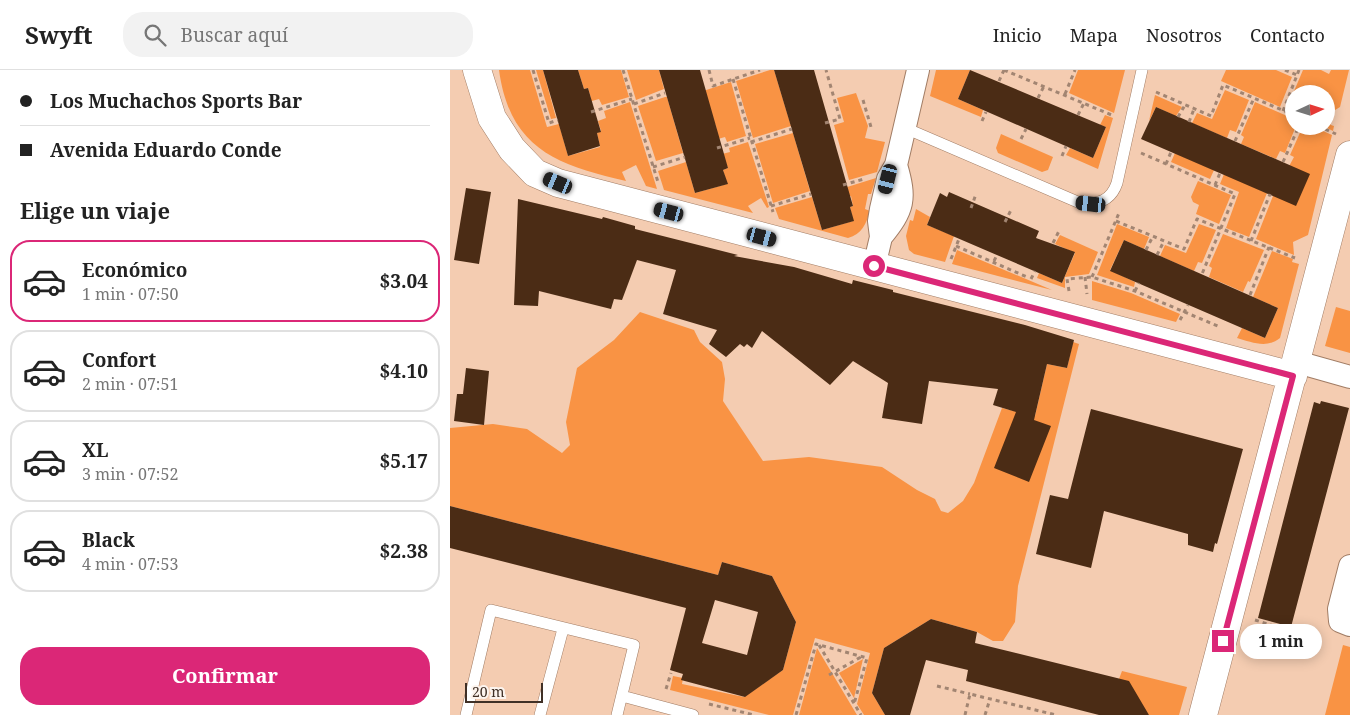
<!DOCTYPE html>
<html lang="es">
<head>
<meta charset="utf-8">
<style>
	:root { --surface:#fff; --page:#f2f2f2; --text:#222; --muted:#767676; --line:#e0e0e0; --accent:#db2777 }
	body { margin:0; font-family:"Noto Serif",serif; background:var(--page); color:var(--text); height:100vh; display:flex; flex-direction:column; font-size:19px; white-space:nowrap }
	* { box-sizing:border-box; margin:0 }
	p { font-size:16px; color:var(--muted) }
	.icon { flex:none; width:28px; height:28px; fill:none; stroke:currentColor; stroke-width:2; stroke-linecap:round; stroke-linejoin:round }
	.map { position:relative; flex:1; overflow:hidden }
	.sheet { display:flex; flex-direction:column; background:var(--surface); width:450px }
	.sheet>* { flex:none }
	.guide { display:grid; align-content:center; height:110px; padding:0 20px; background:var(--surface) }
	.needle { width:32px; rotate:86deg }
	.controls { position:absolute; left:835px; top:15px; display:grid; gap:10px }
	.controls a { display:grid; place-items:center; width:50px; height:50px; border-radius:50%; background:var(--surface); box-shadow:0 2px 12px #0003; font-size:25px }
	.scale { position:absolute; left:15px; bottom:12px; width:78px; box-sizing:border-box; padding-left:5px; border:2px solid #403026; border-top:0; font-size:14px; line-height:18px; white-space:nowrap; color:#403026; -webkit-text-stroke:4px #fcf4ee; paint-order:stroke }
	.end { position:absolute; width:22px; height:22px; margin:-11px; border:6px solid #db2777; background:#fff; box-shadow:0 0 0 2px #fff }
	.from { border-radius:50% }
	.bubble { position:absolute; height:35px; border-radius:18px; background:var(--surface); box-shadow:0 2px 12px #0003; font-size:16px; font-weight:700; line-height:35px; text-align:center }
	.car { position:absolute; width:15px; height:30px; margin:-15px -8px; border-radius:6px; box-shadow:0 0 4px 1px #0007; background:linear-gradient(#222 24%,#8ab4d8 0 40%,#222 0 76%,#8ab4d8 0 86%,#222 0) }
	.guide b { display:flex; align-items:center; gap:18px; height:48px; font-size:19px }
	.guide b+b { border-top:1px solid var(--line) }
	.guide i { width:12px; height:12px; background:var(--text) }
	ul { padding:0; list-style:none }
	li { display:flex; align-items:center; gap:15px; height:82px; margin:0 10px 8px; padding:0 10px; border:2px solid var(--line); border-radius:20px }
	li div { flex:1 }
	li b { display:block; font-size:19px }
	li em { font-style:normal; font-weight:700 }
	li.current { border-color:var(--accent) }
	li>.icon { width:45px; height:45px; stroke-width:1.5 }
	h2 { padding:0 20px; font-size:22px; line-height:60px }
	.button { display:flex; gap:10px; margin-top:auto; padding:10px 20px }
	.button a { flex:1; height:58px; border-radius:20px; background:var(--accent); color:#fff; font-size:20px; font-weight:700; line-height:58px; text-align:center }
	header { display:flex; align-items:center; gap:30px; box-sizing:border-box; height:70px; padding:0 25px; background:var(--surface); border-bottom:1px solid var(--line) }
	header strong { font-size:24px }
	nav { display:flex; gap:28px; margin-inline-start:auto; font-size:18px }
	.search { width:350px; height:45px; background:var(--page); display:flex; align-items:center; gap:12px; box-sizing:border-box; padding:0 18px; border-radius:20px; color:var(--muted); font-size:19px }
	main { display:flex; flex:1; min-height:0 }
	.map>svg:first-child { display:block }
</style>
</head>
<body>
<header>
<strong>Swyft</strong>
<div class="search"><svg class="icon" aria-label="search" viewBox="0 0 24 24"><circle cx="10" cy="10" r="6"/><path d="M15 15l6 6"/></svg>Buscar aquí</div>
<nav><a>Inicio</a><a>Mapa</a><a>Nosotros</a><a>Contacto</a></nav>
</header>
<main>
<section class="sheet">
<div class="guide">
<b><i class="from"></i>Los Muchachos Sports Bar</b>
<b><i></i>Avenida Eduardo Conde</b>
</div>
<h2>Elige un viaje</h2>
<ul>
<li class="current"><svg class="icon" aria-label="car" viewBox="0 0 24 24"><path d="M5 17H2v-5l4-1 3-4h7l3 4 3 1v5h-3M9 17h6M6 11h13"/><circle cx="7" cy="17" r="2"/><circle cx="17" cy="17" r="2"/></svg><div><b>Económico</b><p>1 min · 07:50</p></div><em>$3.04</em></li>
<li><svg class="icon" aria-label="car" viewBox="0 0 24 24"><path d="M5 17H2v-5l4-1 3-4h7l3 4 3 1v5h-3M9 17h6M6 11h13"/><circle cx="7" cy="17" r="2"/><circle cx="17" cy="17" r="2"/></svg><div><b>Confort</b><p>2 min · 07:51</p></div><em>$4.10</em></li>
<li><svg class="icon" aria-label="car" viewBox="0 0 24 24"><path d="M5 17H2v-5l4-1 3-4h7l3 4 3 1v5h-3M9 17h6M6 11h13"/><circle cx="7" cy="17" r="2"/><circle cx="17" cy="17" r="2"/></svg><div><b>XL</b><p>3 min · 07:52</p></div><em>$5.17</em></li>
<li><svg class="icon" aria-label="car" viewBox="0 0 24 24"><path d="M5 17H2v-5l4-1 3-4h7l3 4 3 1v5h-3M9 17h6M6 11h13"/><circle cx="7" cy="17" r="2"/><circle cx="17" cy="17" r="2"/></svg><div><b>Black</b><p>4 min · 07:53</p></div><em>$2.38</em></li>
</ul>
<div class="button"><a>Confirmar</a></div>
</section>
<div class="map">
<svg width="900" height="645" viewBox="0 0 900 645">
	<rect width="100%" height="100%" fill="#f4ccb1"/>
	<path fill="#f99344" d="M 49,0 L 80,0 L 97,57 L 109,54 L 118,86 L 150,77 L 147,63 L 151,61 L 148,51 L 156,48 L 154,41 L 180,32 L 207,119 L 196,116 L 186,95 L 172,102 L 176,111 C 107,95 60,79 49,0 Z
		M 86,0 L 93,0 L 106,48 L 101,49 Z
		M 128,0 L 171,0 L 179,27 L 152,35 L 149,29 L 138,32 L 137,29 L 141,28 L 138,18 L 134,19 Z
		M 177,0 L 209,0 L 214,19 L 186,30 Z
		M 320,0 L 324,0 L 341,56 L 303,68 L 286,11 Z
		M 486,0 L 520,0 L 508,29 L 533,40 L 531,47 L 480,26 Z
		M 628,0 L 675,0 L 664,43 L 619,23 Z
		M 776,0 L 826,0 L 842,7 L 830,37 L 771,11 Z
		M 853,0 L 871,0 L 879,4 L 881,0 L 899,0 L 890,37 L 877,45 L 881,55 L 884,56 L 883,61 L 873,56 L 876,56 L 876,24 L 844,24 L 844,43 L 836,40 Z
		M 281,12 L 296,66 L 277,72 L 275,67 L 268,69 L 266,56 L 250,22 Z
		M 775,20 L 799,30 L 786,62 L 780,60 L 777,68 L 742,53 L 747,43 L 762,49 Z
		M 406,23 L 418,56 L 415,68 L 435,72 L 427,102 L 399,110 L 384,55 L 394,52 L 387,28 Z
		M 705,25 L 732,37 L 726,46 L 706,37 L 699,51 Z
		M 215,27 L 217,27 L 233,83 L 206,91 L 188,36 Z
		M 805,32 L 844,49 L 844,56 L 846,56 L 835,83 L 830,81 L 826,89 L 791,74 L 794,67 L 791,65 Z
		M 655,45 L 663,48 L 648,99 L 616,85 L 620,78 L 643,88 L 656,57 L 650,55 Z
		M 853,56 L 862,56 L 882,65 L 858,165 L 843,172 L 844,185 L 806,169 L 823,126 L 844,87 L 840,85 Z
		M 343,63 L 360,121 L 323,133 L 305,74 Z
		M 551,64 L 603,87 L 598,100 L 592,102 L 548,83 L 546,78 Z
		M 298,72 L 319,137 L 317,138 L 311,128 L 298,136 L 303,143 L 214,120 L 208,101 L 236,92 L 245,123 L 277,114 L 273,100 L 278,98 L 272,84 L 280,82 L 279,78 Z
		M 725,83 L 764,100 L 760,109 L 721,92 Z
		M 774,104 L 817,123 L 799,167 L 776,158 L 789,122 L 770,114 Z
		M 426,108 L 421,124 L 418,124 L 415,139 L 420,141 C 416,154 412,164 398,168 L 329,149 L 325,138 L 362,127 L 372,160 L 403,151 L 400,137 L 403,136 L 401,126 L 397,127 L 394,118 Z
		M 748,111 L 781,125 L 769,154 L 746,144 L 749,135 L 743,132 L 741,127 Z
		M 466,139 L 480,147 L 477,155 L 504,166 L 495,192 L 464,184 L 459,180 L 456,166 L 460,150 L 463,151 Z
		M 667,154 L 699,167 L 694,179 L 674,170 L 660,200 L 685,212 L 684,217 L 647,205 Z
		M 749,154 L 766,160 L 752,193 L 748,192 L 744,201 L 710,186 L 715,175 L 736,183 Z
		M 773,164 L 814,180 L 800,212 L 798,211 L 793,222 L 759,207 L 762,198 L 759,196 Z
		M 610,165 L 648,182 L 639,204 L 615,207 L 615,218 L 587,208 L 589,203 L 612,213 L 625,183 L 605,174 Z
		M 507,180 L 602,220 L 502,194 Z
		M 822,181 L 843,189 L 842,192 L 849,194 L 830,268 C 817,279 801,272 787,268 L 792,258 L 815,268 L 828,238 L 803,227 Z
		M 642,211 L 681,223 L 730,244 L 726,252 L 642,230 Z
		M 886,237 L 900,241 L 900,283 L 875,276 Z
		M 190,242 L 244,260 L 250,272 L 272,292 L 275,309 L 273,331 L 313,391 L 359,387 L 432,397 L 467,420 L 485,429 L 491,441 L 498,443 L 513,431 L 524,413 L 552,338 L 585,346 L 597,294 L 617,298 L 623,272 L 629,274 L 568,516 L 565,552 L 553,571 L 543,571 L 527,562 L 481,549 L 434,578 L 422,623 L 435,645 L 414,645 L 407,634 L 420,583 L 365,568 L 343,645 L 319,645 L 220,620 L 223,606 L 233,608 L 232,614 L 294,627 L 333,600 L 346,552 L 322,506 L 272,492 L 268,505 L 0,436 L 0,358 L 43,354 L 77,359 L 112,383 L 120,375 L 116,352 L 127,298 L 164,270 Z
		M 893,575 L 900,577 L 900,645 L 875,645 Z
		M 367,578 L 407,645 L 349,645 Z
		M 413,589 L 404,628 L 389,603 Z
		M 672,601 L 737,617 L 729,645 L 699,645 L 669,609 Z"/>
	<path fill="#4b2c15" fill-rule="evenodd" d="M 93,0 L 128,0 L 134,19 L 138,18 L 151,62 L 147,63 L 150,76 L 118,86 Z
		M 209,0 L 250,0 L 278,98 L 273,100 L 278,114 L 245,123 Z
		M 324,0 L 364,0 L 403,136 L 400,137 L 404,151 L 372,160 Z
		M 520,0 L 656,57 L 643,88 L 508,29 Z
		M 706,37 L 860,104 L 846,136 L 691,69 Z
		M 16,118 L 41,122 L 29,194 L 4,190 Z
		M 499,122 L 589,161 L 586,168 L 625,182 L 612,213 L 477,155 L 490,123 L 497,127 Z
		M 68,129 L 152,149 L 153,147 L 185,156 L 185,159 L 288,185 L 284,186 L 344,197 L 402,214 L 403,210 L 443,220 L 443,222 L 575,255 L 624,270 L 617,298 L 597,294 L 584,350 L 601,356 L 579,412 L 544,398 L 566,342 L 543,335 L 548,319 L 479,311 L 472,354 L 432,348 L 438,313 L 403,291 L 380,315 L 312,261 L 302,278 L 297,274 L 294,277 L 290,274 L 276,287 L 259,274 L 267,260 L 213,244 L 226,200 L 187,190 L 172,230 L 164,229 L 161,239 L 89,221 L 88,236 L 64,235 Z
		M 674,170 L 828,238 L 815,268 L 660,201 Z
		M 16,298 L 39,301 L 34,355 L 4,351 L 7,324 L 13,324 Z
		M 871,331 L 899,338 L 841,557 L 808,548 L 864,332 L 870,334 Z
		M 641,339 L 793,379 L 767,474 L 765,473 L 763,482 L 738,475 L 738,464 L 654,441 L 641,498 L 586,484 L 600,425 L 618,429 Z
		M 0,436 L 268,505 L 272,492 L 322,506 L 346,552 L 333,600 L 295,627 L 231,610 L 233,604 L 220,600 L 236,538 L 0,478 ZM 265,530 L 308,542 L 297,585 L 252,573 Z
		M 481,549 L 527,562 L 525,573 L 679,611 L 699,645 L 649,645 L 516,611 L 518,600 L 476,590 L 460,645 L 435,645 L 422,623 L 434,578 Z"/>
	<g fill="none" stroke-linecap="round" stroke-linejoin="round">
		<g stroke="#a17c64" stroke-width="12">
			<path id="service" d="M 455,58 L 630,133 C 648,135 661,131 667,113 L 692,0
				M 172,626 L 243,645
				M 16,645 L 41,540 L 184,575 L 167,645
				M 90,645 L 113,559"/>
		</g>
		<g stroke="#a17c64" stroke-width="24">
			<path id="minor" d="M 431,167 C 454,139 456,129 446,95
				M 424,197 L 431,167 L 429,151 L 431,139 L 438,109 L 446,95 L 468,0
				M 847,292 L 900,307
				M 900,496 L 889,539 L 890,551 L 900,555"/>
		</g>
		<g stroke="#a17c64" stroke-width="29">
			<path id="tertiary" d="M 27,0 L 42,48 L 62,79 L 85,103 L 108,113 L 843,306
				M 753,645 L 900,85"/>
		</g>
		<path stroke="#a28572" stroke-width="3" stroke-dasharray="4 4" stroke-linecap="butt" d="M 83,0 L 99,53 L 108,50
			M 173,0 L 208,112
			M 259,0 L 263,16 L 310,0
			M 554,0 L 664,46
			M 835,0 L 847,5
			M 283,9 L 323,142
			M 549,11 L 554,0
			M 706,22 L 761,46 L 773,15 L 844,45
			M 615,24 L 625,0
			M 588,28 L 594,16
			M 413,30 L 421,57
			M 184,34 L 215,23
			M 833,41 L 849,0
			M 141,42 L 182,29
			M 628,45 L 634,33
			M 728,47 L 735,35
			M 532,51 L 536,42
			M 739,52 L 744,39
			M 375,53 L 390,49 L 376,0
			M 868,56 L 886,64
			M 571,69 L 576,59
			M 785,71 L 804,28
			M 301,72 L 342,59
			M 267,78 L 300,68
			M 691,83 L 785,124 L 752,204
			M 612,86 L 616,76
			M 833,92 L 849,56
			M 716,94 L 721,82
			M 203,97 L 235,87
			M 393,115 L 414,109
			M 765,115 L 770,103
			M 321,136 L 361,124
			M 521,138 L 526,124
			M 666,151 L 734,179 L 747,149 L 845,188
			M 555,152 L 561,140
			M 801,171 L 820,124
			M 603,173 L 609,161
			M 506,176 L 577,207
			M 696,180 L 703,166
			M 707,185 L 714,171
			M 501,189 L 509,169
			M 544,191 L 547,185
			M 635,207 L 637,224
			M 642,207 L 669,143
			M 581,209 L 585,201
			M 619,221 L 617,209 L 642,207 L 685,221 L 770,257
			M 685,221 L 689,213
			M 800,225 L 819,177
			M 730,250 L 738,235
			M 805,550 L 821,555
			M 369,575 L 411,645
			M 379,605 L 411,587
			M 487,616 L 520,624
			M 216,619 L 221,603
			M 259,634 L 304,645
			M 346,645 L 366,574 L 417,588 L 404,634
			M 515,645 L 520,624 L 606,645
			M 535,645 L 540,629"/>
		<use href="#service" stroke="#fff" stroke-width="11"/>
		<use href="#minor" stroke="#fff" stroke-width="22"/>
		<use href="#tertiary" stroke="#fff" stroke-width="28"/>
	</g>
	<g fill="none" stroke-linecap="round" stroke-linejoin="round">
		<path stroke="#db2777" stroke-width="6" d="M 424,196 L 843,306 L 773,571"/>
	</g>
</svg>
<div class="controls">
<a><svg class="needle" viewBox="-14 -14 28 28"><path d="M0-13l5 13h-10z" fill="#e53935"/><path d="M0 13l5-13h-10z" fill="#767676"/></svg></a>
</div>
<div class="scale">20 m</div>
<i class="end from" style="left:424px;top:196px"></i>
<i class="end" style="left:773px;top:571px"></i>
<div class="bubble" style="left:790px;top:554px;width:82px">1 min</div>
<i class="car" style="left:438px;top:109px;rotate:194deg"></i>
<i class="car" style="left:108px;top:113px;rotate:293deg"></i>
<i class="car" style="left:641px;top:134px;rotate:276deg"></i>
<i class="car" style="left:219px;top:142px;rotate:285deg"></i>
<i class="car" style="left:312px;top:167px;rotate:105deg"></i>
</div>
</main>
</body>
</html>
